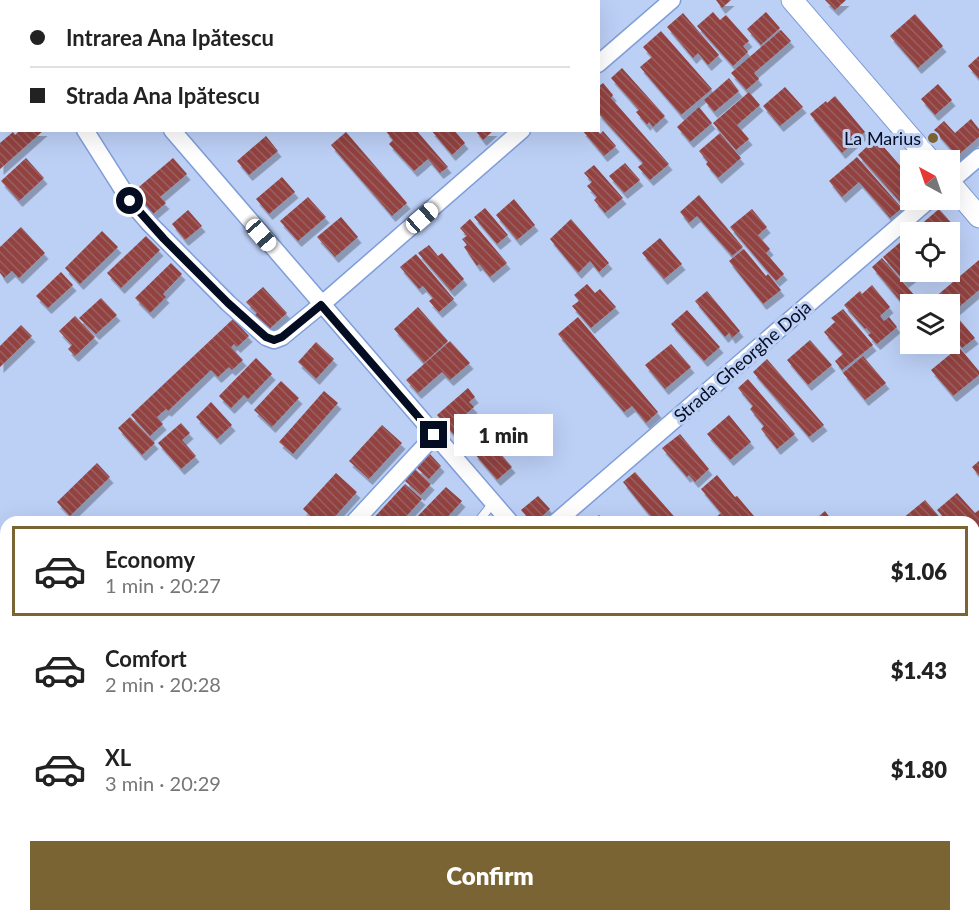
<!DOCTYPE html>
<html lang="en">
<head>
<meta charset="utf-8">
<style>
	:root { --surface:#fff; --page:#f6f6f6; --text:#222; --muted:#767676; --line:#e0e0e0; --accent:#7b6434 }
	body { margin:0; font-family:Lato,sans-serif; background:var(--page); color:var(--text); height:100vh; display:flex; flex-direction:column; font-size:22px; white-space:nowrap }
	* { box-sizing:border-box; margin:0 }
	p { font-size:20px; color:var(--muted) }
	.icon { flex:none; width:33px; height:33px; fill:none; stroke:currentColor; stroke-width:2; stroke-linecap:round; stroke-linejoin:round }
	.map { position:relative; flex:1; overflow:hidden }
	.drawer { position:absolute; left:0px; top:516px; width:980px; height:406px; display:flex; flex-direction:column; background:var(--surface); border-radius:18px 18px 0 0; box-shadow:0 6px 24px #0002 }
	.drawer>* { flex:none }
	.top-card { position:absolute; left:0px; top:0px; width:600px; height:132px; box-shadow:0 6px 24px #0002; display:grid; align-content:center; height:132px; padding:0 30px; background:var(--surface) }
	.needle { width:39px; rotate:320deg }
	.tools { position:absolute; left:900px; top:150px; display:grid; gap:12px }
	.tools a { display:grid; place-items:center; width:60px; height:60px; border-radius:0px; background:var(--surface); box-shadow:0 6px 24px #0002; font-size:30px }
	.end { position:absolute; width:27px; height:27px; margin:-14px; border:8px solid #050d22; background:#fff; box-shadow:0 0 0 3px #fff }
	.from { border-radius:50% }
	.bubble { position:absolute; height:42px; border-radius:0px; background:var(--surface); box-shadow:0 6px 24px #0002; font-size:20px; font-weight:800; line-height:42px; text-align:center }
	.car { position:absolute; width:18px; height:36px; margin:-18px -9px; border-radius:8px; box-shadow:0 0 4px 2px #0007; background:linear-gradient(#fff 24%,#345 0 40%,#fff 0 76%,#345 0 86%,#fff 0) }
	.top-card b { display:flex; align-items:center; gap:21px; height:57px; font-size:22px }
	.top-card b+b { border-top:2px solid var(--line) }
	.top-card i { width:15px; height:15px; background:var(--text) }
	ul { padding:10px 0 0; list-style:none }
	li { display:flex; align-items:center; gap:18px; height:90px; margin:0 12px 9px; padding:0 18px; border:3px solid transparent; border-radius:0px }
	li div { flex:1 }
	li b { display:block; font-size:22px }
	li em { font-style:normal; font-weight:800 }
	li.active { border-color:var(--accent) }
	li>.icon { width:54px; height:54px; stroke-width:1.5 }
	.primary-button { display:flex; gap:12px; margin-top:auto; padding:12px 30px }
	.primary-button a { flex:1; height:69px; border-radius:0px; background:var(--accent); color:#fff; font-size:24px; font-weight:800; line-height:69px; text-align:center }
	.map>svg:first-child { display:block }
</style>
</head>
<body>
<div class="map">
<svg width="979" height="922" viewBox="0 0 979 922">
	<defs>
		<pattern id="building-back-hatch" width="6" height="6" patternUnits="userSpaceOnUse" patternTransform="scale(1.5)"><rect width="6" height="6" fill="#924240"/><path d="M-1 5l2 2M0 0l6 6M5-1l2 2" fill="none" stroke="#9a5f5f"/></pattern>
		<filter id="shadow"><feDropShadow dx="3.5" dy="6" stdDeviation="0" flood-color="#0004"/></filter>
	</defs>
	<rect width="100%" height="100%" fill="#bccff5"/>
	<path fill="url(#building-back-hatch)" filter="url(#shadow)" d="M 716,0 L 731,0 L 722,8 Z
		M 825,0 L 846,0 L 835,10 Z
		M 713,12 L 720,20 L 726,15 L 749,41 L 743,46 L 748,52 L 733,66 L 697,26 Z
		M 766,12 L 780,28 L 761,45 L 747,29 Z
		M 683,13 L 719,55 L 708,65 L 698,53 L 693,58 L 667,27 Z
		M 915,14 L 943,46 L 918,68 L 890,36 Z
		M 781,30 L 791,41 L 754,73 L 759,79 L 746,90 L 731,73 Z
		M 661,31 L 712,89 L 681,115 L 640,67 L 652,57 L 643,47 Z
		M 979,56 L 979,79 L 968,66 Z
		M 622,68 L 665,116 L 653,127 L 649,122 L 647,125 L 636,112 L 639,110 L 611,78 Z
		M 729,78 L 739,91 L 714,112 L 704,100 Z
		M 603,83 L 613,95 L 611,98 L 669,164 L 650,180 L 638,167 L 643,163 L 598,113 L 598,87 Z
		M 938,84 L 952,100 L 935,115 L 921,99 Z
		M 785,87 L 803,107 L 780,126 L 763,106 Z
		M 749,92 L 760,105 L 737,125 L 749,139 L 736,150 L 713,123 Z
		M 835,96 L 865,132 L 842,153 L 810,114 L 826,101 L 827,103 Z
		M 699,107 L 712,123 L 690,142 L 677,127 Z
		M 971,119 L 979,129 L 979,137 L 957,156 L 934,130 L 944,121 L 955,133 Z
		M 20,130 L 44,130 L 0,169 L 0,143 L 13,132 L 15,135 Z
		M 385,130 L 416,130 L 448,167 L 440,173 L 428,159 L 414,171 L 389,144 L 393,140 Z
		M 431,130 L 454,130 L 465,143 L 452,155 Z
		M 475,130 L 494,130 L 483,140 Z
		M 582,130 L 597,130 L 600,134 L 603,131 L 616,146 L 604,156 Z
		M 346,132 L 407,203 L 392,216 L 331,145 Z
		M 720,133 L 741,158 L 718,178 L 706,164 L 708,162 L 699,151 Z
		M 266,136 L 278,151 L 249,175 L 237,161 Z
		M 876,138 L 910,177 L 910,196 L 902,204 L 858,155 Z
		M 857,157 L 902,208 L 890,218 L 859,182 L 842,197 L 829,181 Z
		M 26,158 L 44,178 L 19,201 L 1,181 Z
		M 173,158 L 187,174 L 160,197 L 166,203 L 153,214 L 133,192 Z
		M 625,163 L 640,180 L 624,193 L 609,176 Z
		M 594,165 L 623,198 L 605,213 L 594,200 L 597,197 L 587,186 L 592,182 L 584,173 Z
		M 282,177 L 295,192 L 269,214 L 256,199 Z
		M 699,195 L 743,247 L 732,256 L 697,216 L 689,223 L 680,212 Z
		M 308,197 L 326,217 L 298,241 L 280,221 Z
		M 514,199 L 535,225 L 517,240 L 496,215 Z
		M 485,208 L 508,235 L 497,244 L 474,217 Z
		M 752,209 L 767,227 L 758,235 L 770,249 L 766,253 L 784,274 L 776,281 L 730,227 Z
		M 939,209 L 956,228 L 950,234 L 912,232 Z
		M 188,210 L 202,226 L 185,240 L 172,224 Z
		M 341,217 L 358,237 L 335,257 L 317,237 Z
		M 470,219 L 507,263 L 490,277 L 479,264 L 477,266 L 464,247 L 467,245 L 462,239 L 467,236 L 460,228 Z
		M 571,219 L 609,263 L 599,272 L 590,261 L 578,273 L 550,239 Z
		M 21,227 L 45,253 L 19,278 L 12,271 L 4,278 L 0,273 L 0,247 Z
		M 102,231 L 118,247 L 80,284 L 65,268 Z
		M 910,234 L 910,272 L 918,272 L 905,282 L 883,257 Z
		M 146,236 L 160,250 L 121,288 L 107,273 Z
		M 660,238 L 682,264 L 664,279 L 642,253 Z
		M 429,245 L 438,256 L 442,253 L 464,279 L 451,291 L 418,253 Z
		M 744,249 L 766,276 L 768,274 L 781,290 L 763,304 L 729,261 Z
		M 416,254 L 454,299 L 439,312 L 429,301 L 433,298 L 423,286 L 419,289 L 400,267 Z
		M 882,258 L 922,304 L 910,304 L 910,309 L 903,300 L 901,302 L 872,267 Z
		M 979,260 L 979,290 L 952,313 L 957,319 L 958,318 L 975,338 L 962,348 L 950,333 L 950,304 L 927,304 Z
		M 171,263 L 182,274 L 163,294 L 166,297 L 150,313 L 135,298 Z
		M 61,272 L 73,285 L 48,308 L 36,296 Z
		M 587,284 L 595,293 L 600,289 L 616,307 L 591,328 L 572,306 L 579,301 L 574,295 Z
		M 872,285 L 890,307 L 880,316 L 884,321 L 889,317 L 897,327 L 877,344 L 868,335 L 871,333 L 866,328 L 865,329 L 844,305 L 860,291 L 862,294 Z
		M 263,287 L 287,313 L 266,332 L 253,317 L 257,313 L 246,302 Z
		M 707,291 L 740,331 L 732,338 L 729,333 L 725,337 L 695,301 Z
		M 101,298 L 117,315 L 96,334 L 79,318 Z
		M 418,307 L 448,341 L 424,363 L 394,329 Z
		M 843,309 L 873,345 L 842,370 L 835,361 L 843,354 L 824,332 L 835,322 L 831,318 Z
		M 687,310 L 720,347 L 704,361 L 671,324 Z
		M 75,316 L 95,337 L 75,356 L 68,349 L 72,345 L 59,331 Z
		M 578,317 L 658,412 L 646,423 L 632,406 L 624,412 L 558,334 Z
		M 233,319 L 249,336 L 237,347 L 234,344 L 231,347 L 243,360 L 232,370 L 229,367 L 218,377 L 211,370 L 168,411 L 166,409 L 157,417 L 163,424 L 150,436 L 131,415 Z
		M 21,325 L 32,336 L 0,367 L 0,346 Z
		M 810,340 L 832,365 L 808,385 L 787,360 Z
		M 450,341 L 470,363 L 450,380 L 442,372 L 418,393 L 406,380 Z
		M 316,342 L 334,359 L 316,379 L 298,362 Z
		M 671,344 L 691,367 L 665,389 L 645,365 Z
		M 959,347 L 979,371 L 979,375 L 953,396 L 931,370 Z
		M 863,356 L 886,383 L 865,400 L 843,373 Z
		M 256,358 L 272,374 L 248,399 L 244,395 L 231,408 L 219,396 Z
		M 767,359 L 824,425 L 809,437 L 753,372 Z
		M 748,379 L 795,434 L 777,449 L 761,429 L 764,426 L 750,409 L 753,406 L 738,388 Z
		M 281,381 L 299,398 L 272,427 L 254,410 Z
		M 468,388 L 475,397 L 469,402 L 474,407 L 465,415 L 472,424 L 456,437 L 437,415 Z
		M 324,391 L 338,403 L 293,454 L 279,442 Z
		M 211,402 L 232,425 L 217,439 L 196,417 Z
		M 729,415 L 751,442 L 730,460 L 707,434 Z
		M 130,417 L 155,443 L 142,455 L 118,428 Z
		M 181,423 L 190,433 L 182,440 L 196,456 L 181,469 L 158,443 Z
		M 382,425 L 402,443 L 369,479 L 349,461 Z
		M 680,434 L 709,469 L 695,482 L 689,475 L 687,477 L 662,448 Z
		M 489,440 L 512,467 L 497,480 L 474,453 Z
		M 430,454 L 441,466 L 429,479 L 417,468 Z
		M 979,461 L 979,476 L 972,467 Z
		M 97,463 L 110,477 L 70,516 L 57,502 Z
		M 415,469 L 431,484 L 421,495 L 405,481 Z
		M 635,472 L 679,522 L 655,522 L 623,482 Z
		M 336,473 L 357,492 L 330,522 L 317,522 L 303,509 Z
		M 717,475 L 735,497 L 737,496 L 759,522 L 698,522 L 705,516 L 710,522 L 721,513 L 701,489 Z
		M 405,484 L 422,499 L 401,522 L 370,522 Z
		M 446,487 L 462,501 L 443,522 L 417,522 L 414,520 Z
		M 957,493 L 975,513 L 979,510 L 979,545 L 974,539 L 974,522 L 959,522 L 955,517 L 948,522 L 937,510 Z
		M 538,496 L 550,509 L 536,522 L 532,522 L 521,510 Z
		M 925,500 L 944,522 L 905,522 L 902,519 Z
		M 825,511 L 833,522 L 812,522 Z
		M 599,515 L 605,522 L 591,522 Z
		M 974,557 L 979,563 L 979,568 L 974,573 Z
		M 6,562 L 6,608 L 0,601 L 0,567 Z
		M 979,605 L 979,624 L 974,617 L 974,610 Z
		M 974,639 L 979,646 L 979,673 L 974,667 Z
		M 0,741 L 6,747 L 6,754 L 0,760 Z
		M 0,791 L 6,798 L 6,808 L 0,813 Z
		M 979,816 L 979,833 L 974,827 L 974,821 Z
		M 6,830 L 6,857 L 0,863 L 0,836 Z
		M 6,886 L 7,916 L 3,922 L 0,922 L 0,894 Z
		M 46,916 L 85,916 L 86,918 L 83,922 L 56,922 Z
		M 88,916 L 108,916 L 104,922 L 84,922 Z
		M 255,916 L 275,916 L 269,922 L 252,922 L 250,921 Z
		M 285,916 L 310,916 L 305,922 L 280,922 Z
		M 399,916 L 406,916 L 413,922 L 394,922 Z
		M 425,916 L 480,916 L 476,922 L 432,922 Z
		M 632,916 L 640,916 L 645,922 L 629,922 L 628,920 Z
		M 796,916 L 816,916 L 813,922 L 792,922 Z
		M 915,916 L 928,916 L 922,922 Z"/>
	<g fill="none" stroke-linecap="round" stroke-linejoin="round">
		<g stroke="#7f9dd9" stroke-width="10">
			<path id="service" d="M 478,522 L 493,503
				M 365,922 L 370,916"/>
		</g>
		<g stroke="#7f9dd9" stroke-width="19">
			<path id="minor" d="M 178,2 L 180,0
				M 598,64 L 672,0
				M 85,130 L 130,201 L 149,223 L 228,303 L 266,337 L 274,340 L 282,337 L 321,305 L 522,130
				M 172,130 L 510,522
				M 950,182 L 979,157
				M 354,522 L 434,436
				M 556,522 L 929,200
				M 974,593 L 979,588
				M 0,666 L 6,673
				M 228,916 L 233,922
				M 851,916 L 856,922
				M 607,922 L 612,916"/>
		</g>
		<g stroke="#7f9dd9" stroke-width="23">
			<path id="tertiary" d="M 792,0 L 930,160
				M 950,183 L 979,217"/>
		</g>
		<use href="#service" stroke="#fff" stroke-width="8"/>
		<use href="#minor" stroke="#fff" stroke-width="16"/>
		<use href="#tertiary" stroke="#fff" stroke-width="21"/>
	</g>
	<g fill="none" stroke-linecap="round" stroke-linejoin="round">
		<path stroke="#050d22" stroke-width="8" d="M 130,201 L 164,239 L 228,303 L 266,337 L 274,340 L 282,337 L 321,305 L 434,435"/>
	</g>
	<circle fill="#7b6434" stroke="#bccff5" stroke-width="2" cx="933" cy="138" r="6"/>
	<g text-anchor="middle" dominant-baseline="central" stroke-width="6" stroke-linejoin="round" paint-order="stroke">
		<g font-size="18" fill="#050d22" stroke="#bccff5" text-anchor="end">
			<text x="921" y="138">La Marius</text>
		</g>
		<g font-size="18" fill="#050d22" stroke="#bccff5">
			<text transform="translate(742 361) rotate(-41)">Strada Gheorghe Doja</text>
		</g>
	</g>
</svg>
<div class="tools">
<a><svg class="needle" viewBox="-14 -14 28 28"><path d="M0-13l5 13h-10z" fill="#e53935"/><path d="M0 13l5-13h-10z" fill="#767676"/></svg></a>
<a><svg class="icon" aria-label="locate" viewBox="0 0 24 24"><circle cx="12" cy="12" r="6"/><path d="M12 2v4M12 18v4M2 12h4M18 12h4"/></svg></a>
<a><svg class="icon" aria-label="layers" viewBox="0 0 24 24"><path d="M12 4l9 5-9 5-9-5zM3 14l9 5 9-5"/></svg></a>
</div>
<i class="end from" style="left:130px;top:201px"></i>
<i class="end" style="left:434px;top:435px"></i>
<div class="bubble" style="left:454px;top:414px;width:99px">1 min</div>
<i class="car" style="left:422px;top:218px;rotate:49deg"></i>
<i class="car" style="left:261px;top:235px;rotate:139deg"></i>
<div class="top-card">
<b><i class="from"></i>Intrarea Ana Ipătescu</b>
<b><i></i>Strada Ana Ipătescu</b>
</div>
<section class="drawer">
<ul>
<li class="active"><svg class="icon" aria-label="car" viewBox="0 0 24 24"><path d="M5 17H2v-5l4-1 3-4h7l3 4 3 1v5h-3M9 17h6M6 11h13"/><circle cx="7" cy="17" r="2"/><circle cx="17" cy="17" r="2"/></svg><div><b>Economy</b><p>1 min · 20:27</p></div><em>$1.06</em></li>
<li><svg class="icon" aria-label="car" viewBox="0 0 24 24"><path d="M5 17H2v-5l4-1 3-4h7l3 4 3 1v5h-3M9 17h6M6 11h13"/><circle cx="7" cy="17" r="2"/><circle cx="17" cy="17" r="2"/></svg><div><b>Comfort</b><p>2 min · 20:28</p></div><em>$1.43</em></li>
<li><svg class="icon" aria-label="car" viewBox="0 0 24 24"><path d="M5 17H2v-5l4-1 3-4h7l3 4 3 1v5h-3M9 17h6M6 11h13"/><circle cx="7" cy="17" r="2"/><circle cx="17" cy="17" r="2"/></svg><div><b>XL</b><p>3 min · 20:29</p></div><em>$1.80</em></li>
</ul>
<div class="primary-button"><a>Confirm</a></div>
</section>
</div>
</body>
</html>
